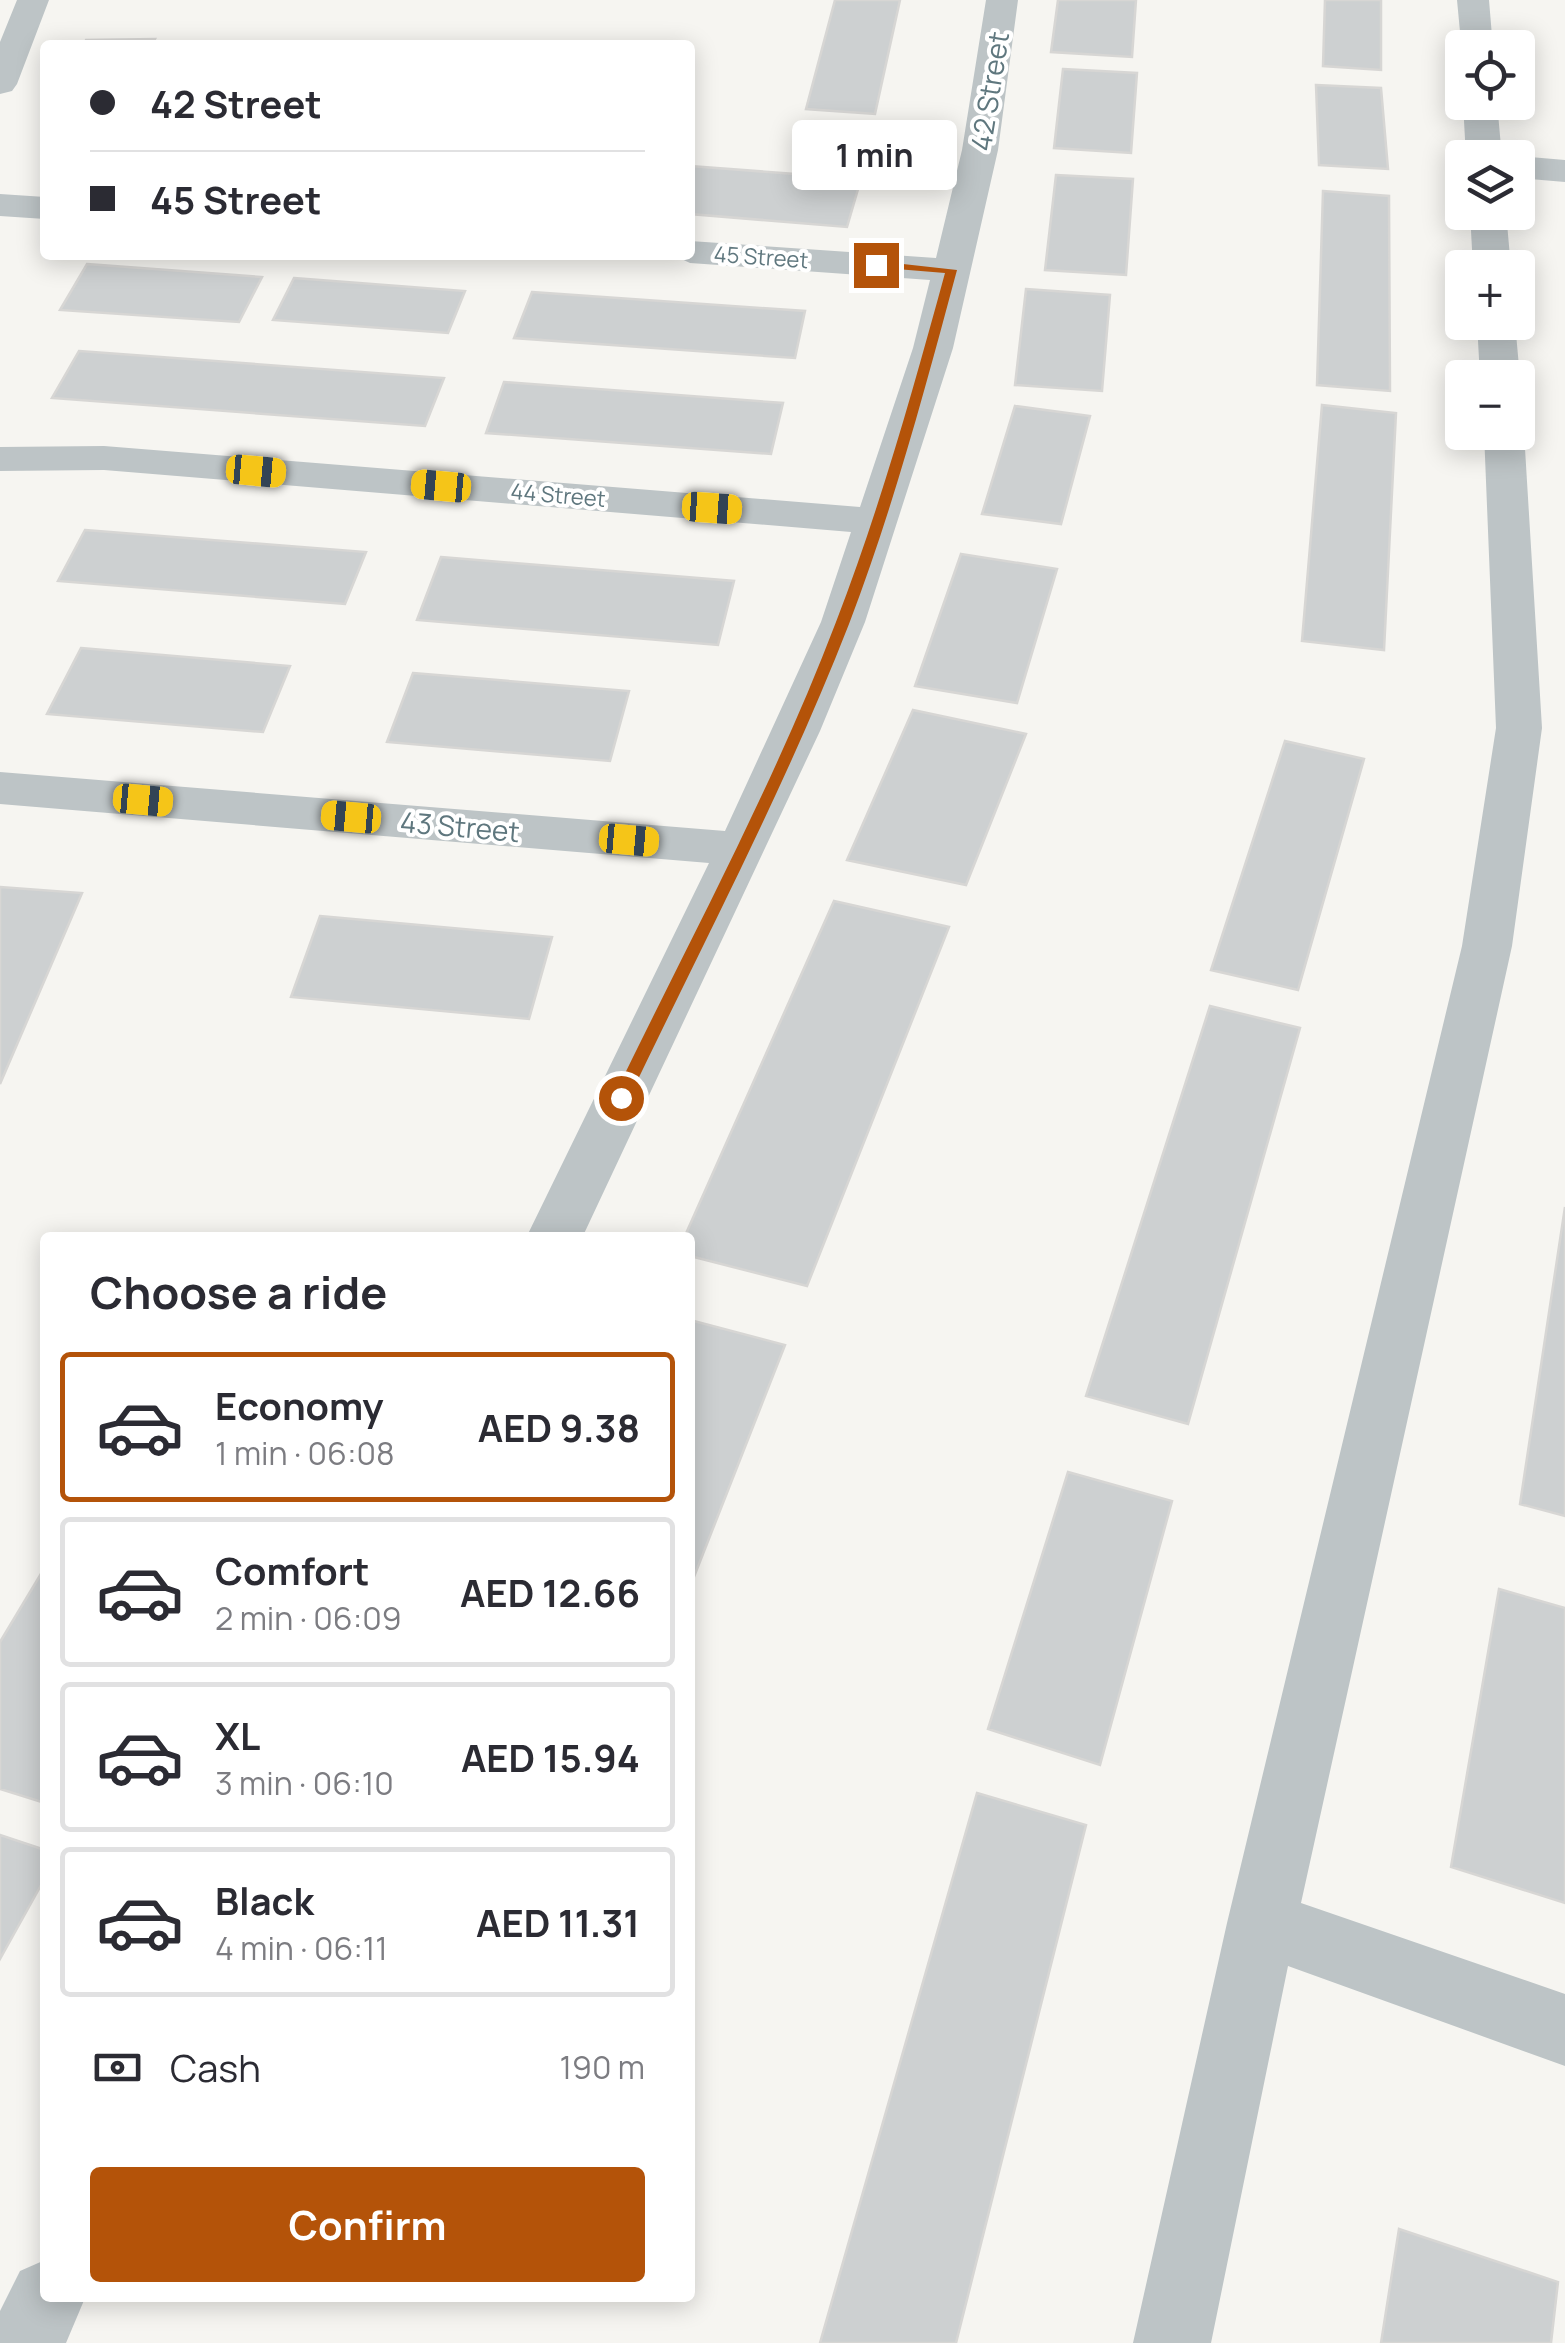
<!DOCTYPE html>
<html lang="en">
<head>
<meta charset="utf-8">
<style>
	:root { --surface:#fff; --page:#f7f7f7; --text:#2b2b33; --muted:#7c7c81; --line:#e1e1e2; --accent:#b45309 }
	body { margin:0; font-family:Manrope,sans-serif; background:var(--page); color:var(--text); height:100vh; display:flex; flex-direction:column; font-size:38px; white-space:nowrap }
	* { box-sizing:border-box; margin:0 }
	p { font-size:32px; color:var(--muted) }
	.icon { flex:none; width:55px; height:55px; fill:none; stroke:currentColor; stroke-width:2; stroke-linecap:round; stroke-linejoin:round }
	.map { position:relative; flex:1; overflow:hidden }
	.drawer { position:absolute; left:40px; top:1232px; width:655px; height:1070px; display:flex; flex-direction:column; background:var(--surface); border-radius:10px; box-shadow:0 5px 25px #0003 }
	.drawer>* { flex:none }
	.guide { position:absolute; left:40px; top:40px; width:655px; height:220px; border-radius:10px; box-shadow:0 5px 25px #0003; display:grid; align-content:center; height:220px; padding:0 50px; background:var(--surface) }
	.tools { position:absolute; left:1445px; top:30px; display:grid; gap:20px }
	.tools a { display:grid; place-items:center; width:90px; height:90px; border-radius:10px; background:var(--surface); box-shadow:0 5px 25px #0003; font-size:50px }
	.end { position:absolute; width:45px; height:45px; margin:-22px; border:12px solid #b45309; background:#fff; box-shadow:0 0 0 5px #fff }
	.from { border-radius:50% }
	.bubble { position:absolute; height:70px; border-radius:10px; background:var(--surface); box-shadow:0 5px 25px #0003; font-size:32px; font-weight:700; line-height:70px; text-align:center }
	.car { position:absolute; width:30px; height:60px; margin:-30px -15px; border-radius:12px; box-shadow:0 0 8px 2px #0007; background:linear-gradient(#f5c518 24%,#345 0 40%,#f5c518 0 76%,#345 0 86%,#f5c518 0) }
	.guide b { display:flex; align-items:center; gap:35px; height:95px; font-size:38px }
	.guide b+b { border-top:2px solid var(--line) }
	.guide i { width:25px; height:25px; background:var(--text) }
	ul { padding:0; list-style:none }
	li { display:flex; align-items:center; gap:30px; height:150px; margin:0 20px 15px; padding:0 30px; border:5px solid var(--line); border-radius:10px }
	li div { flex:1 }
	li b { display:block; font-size:38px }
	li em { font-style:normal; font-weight:700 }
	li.active { border-color:var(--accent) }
	li>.icon { width:90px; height:90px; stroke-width:1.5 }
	h2 { padding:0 50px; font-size:45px; line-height:120px }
	.pay { display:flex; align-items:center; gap:25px; height:110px; padding:0 50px; font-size:38px }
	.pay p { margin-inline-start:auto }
	.cta { display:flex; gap:20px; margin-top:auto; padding:20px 50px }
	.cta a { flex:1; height:115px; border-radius:10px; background:var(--accent); color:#fff; font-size:40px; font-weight:700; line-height:115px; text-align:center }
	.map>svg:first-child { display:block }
</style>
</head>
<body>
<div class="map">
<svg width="1565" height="2343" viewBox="0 0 1565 2343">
	<rect width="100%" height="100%" fill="#f6f5f1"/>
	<path fill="#cdd0d1" stroke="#d7d6d4" stroke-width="2.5" d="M 835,0 L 900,0 L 875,114 L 806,109 Z
		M 1058,0 L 1136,0 L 1132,57 L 1051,52 Z
		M 1325,0 L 1381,0 L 1381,70 L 1323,66 Z
		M 155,39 L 152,45 L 84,45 L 86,40 Z
		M 1063,69 L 1137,73 L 1131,153 L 1054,148 Z
		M 1316,85 L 1381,88 L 1388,169 L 1319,165 Z
		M 690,166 L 861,179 L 847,227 L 690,214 Z
		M 1056,175 L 1133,179 L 1126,275 L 1045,270 Z
		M 1323,191 L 1389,196 L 1390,391 L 1317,385 Z
		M 87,264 L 262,277 L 239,322 L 60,310 Z
		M 294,278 L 465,291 L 448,333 L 273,320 Z
		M 1026,289 L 1110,295 L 1102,391 L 1015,385 Z
		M 532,292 L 805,311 L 795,358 L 514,338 Z
		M 79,351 L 444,378 L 425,426 L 52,398 Z
		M 504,382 L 783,403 L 771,454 L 486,433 Z
		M 1322,405 L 1396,413 L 1384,650 L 1302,641 Z
		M 1015,406 L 1090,416 L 1061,524 L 982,514 Z
		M 85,530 L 366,552 L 345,604 L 58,581 Z
		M 961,554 L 1057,569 L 1017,703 L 915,686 Z
		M 441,557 L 734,581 L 718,645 L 417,620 Z
		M 81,648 L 290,666 L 263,732 L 47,714 Z
		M 413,673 L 629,691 L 610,761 L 387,742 Z
		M 913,710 L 1026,734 L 966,885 L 847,860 Z
		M 1285,741 L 1364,759 L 1298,990 L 1211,970 Z
		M 0,887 L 82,893 L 0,1084 Z
		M 834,901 L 949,927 L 807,1286 L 690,1256 L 690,1238 L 684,1238 Z
		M 320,916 L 552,937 L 529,1019 L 291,997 Z
		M 1210,1006 L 1300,1028 L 1188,1424 L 1086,1396 Z
		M 1565,1207 L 1565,1516 L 1520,1504 Z
		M 690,1320 L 785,1345 L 690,1587 Z
		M 1068,1472 L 1172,1501 L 1100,1765 L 988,1729 Z
		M 45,1567 L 45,1803 L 0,1789 L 0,1642 Z
		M 1499,1589 L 1565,1608 L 1565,1903 L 1451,1867 Z
		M 977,1793 L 1086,1825 L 956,2343 L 820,2343 Z
		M 0,1835 L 45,1850 L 45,1878 L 0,1959 Z
		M 1399,2229 L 1558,2282 L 1551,2343 L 1381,2343 Z"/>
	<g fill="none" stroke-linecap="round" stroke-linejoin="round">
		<path fill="#bdc4c6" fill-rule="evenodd" d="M 17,0 L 49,0 L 17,84 L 12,91 L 0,94 L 0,42 Z
			M 986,0 L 1018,0 L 998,150 L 953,348 L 865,622 L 820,731 L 582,1238 L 526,1238 L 709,863 L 0,804 L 0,772 L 725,831 L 821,622 L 851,532 L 104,470 L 0,471 L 0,447 L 104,446 L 860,507 L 913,348 L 930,280 L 690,263 L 673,255 L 690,255 L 690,241 L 936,258 L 962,150 Z
			M 1457,0 L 1489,0 L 1493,48 L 1462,48 L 1462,53 Z
			M 1463,102 L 1497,102 L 1502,158 L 1466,158 Z
			M 1518,156 L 1565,160 L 1565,182 L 1518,178 L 1518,158 L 1513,158 Z
			M 0,194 L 45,197 L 45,219 L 0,216 Z
			M 1470,212 L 1506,212 L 1511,268 L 1473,268 Z
			M 1477,322 L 1515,322 L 1520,378 L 1518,381 L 1518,378 L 1480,378 Z
			M 1518,423 L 1524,432 L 1542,728 L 1512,946 L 1301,1903 L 1565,1994 L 1565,2066 L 1288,1966 L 1211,2343 L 1133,2343 L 1227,1923 L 1462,946 L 1496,728 L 1484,432 L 1518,432 Z
			M 45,2260 L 45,2298 L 85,2298 L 66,2343 L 0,2343 L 0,2311 L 20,2271 Z"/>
	</g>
	<path fill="#b45309" d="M 876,261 L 957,270 C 925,389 893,509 849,624 C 786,786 704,941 629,1098 L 621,1103 L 613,1098 C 689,941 774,785 836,622 C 880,508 913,390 945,273 L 872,267 Z"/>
	<g text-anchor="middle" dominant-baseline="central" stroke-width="8" stroke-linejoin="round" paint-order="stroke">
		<g font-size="22" fill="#5f777e" stroke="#fff">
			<text transform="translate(761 257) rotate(4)">45 Street</text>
			<text transform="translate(558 495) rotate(5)">44 Street</text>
		</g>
		<g font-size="28" fill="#5f777e" stroke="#fff">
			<text transform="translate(989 91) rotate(-81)">42 Street</text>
			<text transform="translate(460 826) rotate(5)">43 Street</text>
		</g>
	</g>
</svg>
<div class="tools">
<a><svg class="icon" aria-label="locate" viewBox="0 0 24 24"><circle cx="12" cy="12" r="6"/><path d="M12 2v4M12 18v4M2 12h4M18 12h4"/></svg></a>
<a><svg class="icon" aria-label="layers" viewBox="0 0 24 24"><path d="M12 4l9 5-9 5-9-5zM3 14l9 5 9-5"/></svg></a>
<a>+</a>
<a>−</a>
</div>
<i class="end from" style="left:621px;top:1098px"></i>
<i class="end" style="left:876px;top:265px"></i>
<div class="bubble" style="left:792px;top:120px;width:165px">1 min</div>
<i class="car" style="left:256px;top:471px;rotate:95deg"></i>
<i class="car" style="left:441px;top:486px;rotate:275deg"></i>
<i class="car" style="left:712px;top:508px;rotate:94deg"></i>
<i class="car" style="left:143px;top:800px;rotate:95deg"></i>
<i class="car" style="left:351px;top:817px;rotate:275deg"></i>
<i class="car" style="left:629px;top:840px;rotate:95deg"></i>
<div class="guide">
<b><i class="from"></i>42 Street</b>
<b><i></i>45 Street</b>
</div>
<section class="drawer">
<h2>Choose a ride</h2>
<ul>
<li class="active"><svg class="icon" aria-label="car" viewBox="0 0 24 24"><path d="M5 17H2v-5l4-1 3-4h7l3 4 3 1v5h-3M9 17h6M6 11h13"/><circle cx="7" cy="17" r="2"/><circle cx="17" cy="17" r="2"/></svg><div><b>Economy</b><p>1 min · 06:08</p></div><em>AED 9.38</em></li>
<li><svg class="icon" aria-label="car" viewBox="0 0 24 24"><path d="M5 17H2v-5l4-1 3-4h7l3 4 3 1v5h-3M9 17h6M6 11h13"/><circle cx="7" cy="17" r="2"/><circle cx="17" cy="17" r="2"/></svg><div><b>Comfort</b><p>2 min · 06:09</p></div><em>AED 12.66</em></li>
<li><svg class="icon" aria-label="car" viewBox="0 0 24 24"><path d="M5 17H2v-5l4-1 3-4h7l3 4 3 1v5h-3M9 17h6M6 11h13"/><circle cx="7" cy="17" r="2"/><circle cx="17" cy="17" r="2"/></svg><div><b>XL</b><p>3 min · 06:10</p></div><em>AED 15.94</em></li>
<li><svg class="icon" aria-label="car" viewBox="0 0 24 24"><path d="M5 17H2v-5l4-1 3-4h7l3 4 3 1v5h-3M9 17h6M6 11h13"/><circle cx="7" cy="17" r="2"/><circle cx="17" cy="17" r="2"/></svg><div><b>Black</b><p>4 min · 06:11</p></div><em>AED 11.31</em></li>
</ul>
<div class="pay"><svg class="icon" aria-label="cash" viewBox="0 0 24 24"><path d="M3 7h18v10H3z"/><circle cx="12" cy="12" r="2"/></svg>Cash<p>190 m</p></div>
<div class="cta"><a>Confirm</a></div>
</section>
</div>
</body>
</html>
